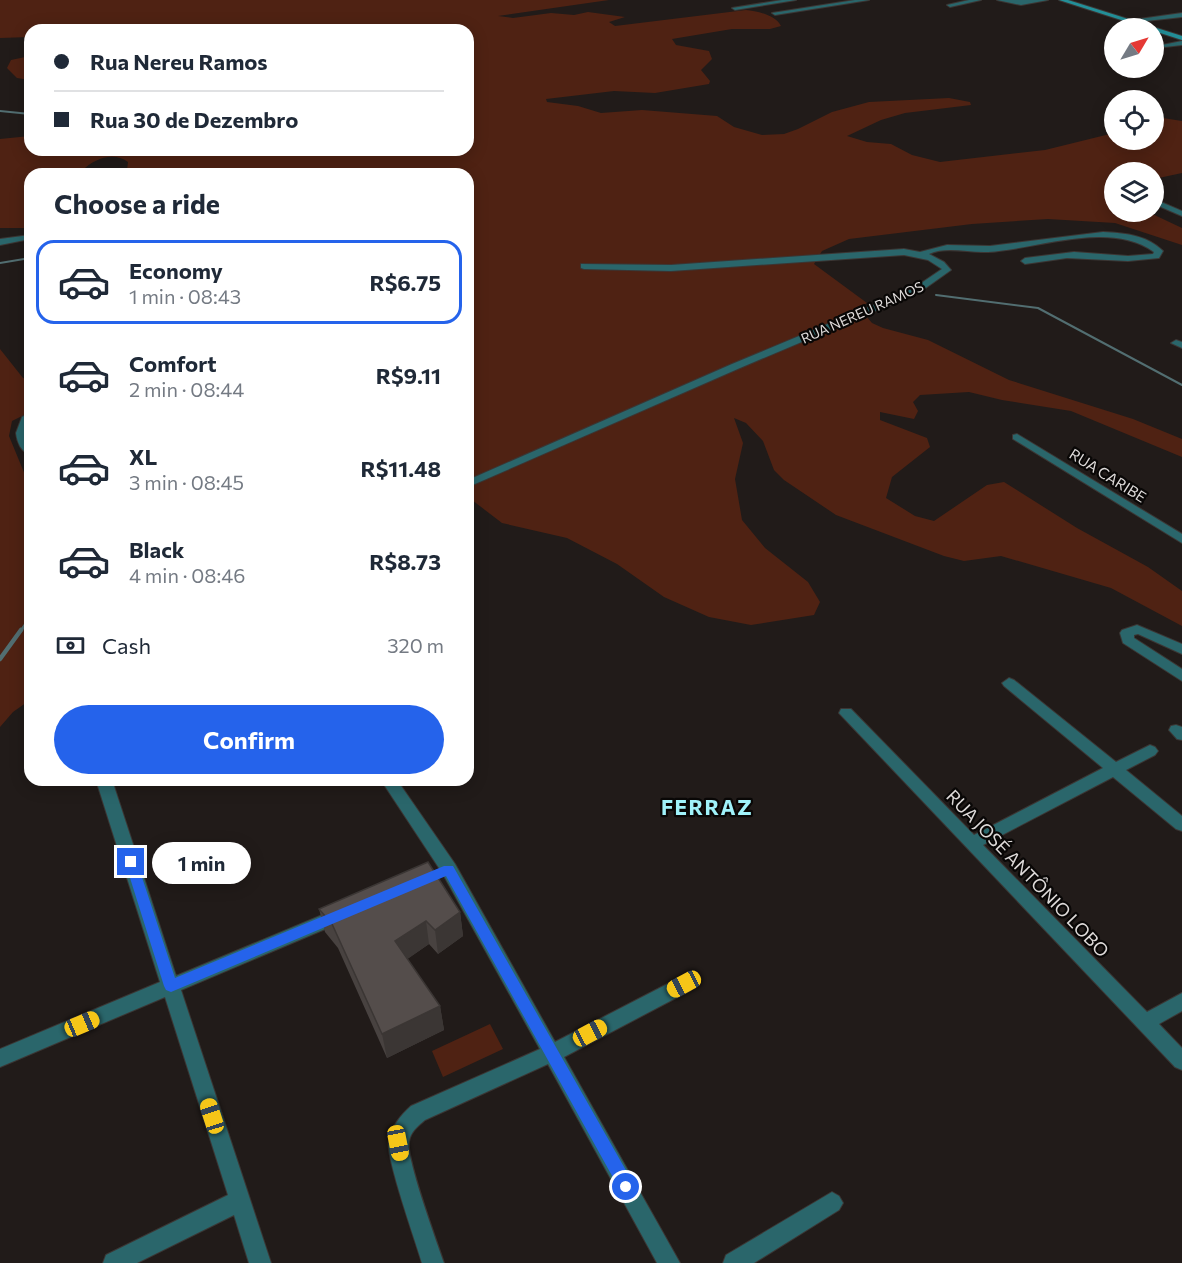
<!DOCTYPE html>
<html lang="en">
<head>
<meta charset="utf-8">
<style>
	:root { --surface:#fff; --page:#f2f2f3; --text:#1f2937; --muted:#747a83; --line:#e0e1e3; --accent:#2563eb }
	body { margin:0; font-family:Commissioner,sans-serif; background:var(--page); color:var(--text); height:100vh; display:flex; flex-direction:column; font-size:22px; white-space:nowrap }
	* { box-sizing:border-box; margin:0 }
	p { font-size:20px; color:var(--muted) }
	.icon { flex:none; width:33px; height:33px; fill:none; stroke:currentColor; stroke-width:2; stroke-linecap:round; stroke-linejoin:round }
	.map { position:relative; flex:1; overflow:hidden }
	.drawer { position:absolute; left:24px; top:168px; width:450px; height:618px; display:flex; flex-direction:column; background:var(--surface); border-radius:18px; box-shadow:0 3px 15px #0003 }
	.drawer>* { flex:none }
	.guide { position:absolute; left:24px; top:24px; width:450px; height:132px; border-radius:18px; box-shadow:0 3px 15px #0003; display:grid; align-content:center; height:132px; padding:0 30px; background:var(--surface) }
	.needle { width:39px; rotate:52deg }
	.buttons { position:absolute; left:1104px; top:18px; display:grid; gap:12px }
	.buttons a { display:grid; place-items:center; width:60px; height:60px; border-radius:50%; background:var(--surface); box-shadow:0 3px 15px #0003; font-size:30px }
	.end { position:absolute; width:27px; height:27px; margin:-14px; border:8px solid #2563eb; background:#fff; box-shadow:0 0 0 3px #fff }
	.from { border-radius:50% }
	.bubble { position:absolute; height:42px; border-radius:21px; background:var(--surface); box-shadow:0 3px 15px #0003; font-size:20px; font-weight:700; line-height:42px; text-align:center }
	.car { position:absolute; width:18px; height:36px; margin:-18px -9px; border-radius:8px; box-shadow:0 0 4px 2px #0007; background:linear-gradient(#f5c518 24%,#345 0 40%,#f5c518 0 76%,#345 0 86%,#f5c518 0) }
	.guide b { display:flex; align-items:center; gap:21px; height:57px; font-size:22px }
	.guide b+b { border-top:2px solid var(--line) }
	.guide i { width:15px; height:15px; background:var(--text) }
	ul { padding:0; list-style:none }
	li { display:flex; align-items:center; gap:18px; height:84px; margin:0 12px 9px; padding:0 18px; border:3px solid transparent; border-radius:18px }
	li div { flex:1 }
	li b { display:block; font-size:22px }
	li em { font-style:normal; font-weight:700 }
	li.active { border-color:var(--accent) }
	li>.icon { width:54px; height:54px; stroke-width:1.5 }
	h2 { padding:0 30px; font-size:27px; line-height:72px }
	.pay { display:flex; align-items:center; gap:15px; height:66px; padding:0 30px; font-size:22px }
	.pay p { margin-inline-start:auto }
	.cta { display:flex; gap:12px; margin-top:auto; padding:12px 30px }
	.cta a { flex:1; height:69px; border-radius:36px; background:var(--accent); color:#fff; font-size:24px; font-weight:700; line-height:69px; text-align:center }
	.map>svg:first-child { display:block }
</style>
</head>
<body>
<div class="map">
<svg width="1182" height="1263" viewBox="0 0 1182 1263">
	<rect width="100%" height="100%" fill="#211b19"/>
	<path fill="#4f2213" d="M 0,0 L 609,0 L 498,16 L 513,18 L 551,13 L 574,15 L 588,12 L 625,17 L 609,22 L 615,26 L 746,10 C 757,11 776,15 781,26 L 770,29 L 732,29 L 672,39 L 676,45 L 709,51 L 712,59 L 701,70 L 710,81 L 709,84 L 655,93 L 614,91 L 546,99 L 547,102 L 578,106 L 601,113 L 642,110 L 717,116 L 734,127 L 762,135 L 784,134 L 798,129 L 832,112 L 869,102 L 949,98 L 970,102 L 971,105 L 905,113 L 881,120 L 847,136 L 867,142 L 891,144 L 912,155 L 940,162 L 1045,150 L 1114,133 L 1114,140 L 1154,140 L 1154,121 L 1163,118 L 1182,121 L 1182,173 L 1154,179 L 1154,172 L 1114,172 L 1114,187 L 1109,189 L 1114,192 L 1114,212 L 1148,212 L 1182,228 L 1182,245 L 1115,223 L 1048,219 L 972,224 L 849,239 L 822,251 L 814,264 L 867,303 L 859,308 L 872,323 L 883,328 L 928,340 L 1009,380 L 1133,419 L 1182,439 L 1182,457 L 1071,411 L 1002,400 L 969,392 L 920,395 L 913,402 L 918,411 L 914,419 L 880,412 L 880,420 L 927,438 L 930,447 L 892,477 L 886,498 L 915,516 L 934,521 L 987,485 L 1004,482 L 1077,528 L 1148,567 L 1182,591 L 1182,626 L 1111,588 L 1001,556 L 964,561 L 944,556 L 836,515 L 784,480 L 774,470 L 763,441 L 746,423 L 734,418 L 743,443 L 735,479 L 742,520 L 765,548 L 808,582 L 820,602 L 814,615 L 751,625 L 709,617 L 664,597 L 617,564 L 567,538 L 502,523 L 468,497 L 468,174 L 121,174 L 127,170 L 128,162 C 113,151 94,159 83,170 L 30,174 L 30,228 L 0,228 L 0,139 L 30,136 L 30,150 L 468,150 L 468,30 L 30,30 L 30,37 L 0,38 Z
		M 30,56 L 30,80 L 17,78 L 7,68 L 11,60 Z
		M 0,349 L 23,378 L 30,380 L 30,412 L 12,421 L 9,436 L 30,487 L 30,700 L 13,712 L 0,727 Z
		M 490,1024 L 503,1049 L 443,1077 L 432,1051 Z"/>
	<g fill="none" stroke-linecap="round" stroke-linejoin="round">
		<path stroke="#526e71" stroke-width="2" d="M 0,111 L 30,114
			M 0,263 L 30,258
			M 936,295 L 1038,308 L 1182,385"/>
		<path stroke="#526e71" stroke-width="3" d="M 20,632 L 30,618"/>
		<path stroke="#526e71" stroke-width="4.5" d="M 0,659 L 21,630"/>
		<g stroke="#3b3634" stroke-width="2">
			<path id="street" d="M 782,0 L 796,0 L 735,10 L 732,8 Z
				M 855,0 L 869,0 L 775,15 L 772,13 Z
				M 969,0 L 981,0 L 950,7 L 947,5 Z
				M 997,0 L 1048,0 L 1021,5 Z
				M 1182,13 L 1182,17 L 1128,23 L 1125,21 Z
				M 1182,41 L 1182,45 L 1165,47 L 1162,45 Z
				M 1154,199 L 1182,211 L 1182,216 L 1154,204 Z
				M 1103,232 C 1125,233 1147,235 1163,251 L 1159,258 L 1128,261 L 1067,258 L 1025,264 L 1021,261 L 1025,258 L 1074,252 L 1128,256 L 1153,254 L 1154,252 C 1109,220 1039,249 988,252 C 968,253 947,246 929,254 L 944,262 L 951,270 L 920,292 L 740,368 L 468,487 L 468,480 L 732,364 L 914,288 L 942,269 L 928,260 L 904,255 L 671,271 L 584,269 L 581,268 L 581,264 L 671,265 L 904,249 L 920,252 L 947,245 L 990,246 Z
				M 30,235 L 30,239 L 0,245 L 0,239 Z
				M 1176,340 L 1182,342 L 1182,348 L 1171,343 Z
				M 30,413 L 27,433 L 30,454 C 21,452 17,442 16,433 L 22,417 Z
				M 1017,434 L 1182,534 L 1182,543 L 1013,439 L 1013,435 Z
				M 1137,625 L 1182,644 L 1182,654 L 1138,634 L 1134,635 L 1134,638 L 1182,669 L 1182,681 L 1123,643 L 1120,633 L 1122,630 Z
				M 1009,678 L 1014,680 L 1116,762 L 1150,745 L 1155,747 L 1158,751 L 1155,755 L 1126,770 L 1182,816 L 1182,831 L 1176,829 L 1113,777 L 983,845 L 1147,1012 L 1182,993 L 1182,1011 L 1159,1024 L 1182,1048 L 1182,1070 L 1175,1067 L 839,713 L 841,709 L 851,709 L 974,835 L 1103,768 L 1004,686 L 1002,683 Z
				M 1176,725 L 1182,727 L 1182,740 L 1177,739 L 1169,730 L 1171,726 Z
				M 96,780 L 112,780 L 176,976 L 332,911 L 338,909 L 344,911 L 347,916 L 344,921 L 181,990 L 271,1263 L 249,1263 L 234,1215 L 137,1263 L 103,1263 L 106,1255 L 228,1195 L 165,997 L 0,1067 L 0,1049 L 160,982 Z
				M 381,780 L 397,780 L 455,864 L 555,1042 L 679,978 L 685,976 L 691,978 L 694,984 L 691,990 L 564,1057 L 680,1263 L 657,1263 L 548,1064 L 425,1120 C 418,1126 410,1132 409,1142 C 406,1159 437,1242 444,1263 L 422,1263 C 416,1242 385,1156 389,1141 C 392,1126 400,1116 411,1106 L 540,1049 L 443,874 Z
				M 832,1192 L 839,1196 L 843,1203 L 839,1210 L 754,1263 L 723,1263 L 726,1255 Z"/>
		</g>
		<g stroke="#3b3634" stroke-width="2">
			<path id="secondary" d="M 1059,0 L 1068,0 L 1182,36 L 1182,40 L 1154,31 L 1154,28 L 1146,28 Z"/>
		</g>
		<use href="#street" fill="#2a666b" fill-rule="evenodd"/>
		<use href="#secondary" fill="#238f98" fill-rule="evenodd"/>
	</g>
	<path fill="#484240" d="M 319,909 L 460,912 L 463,936 L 438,954 L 429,944 L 407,959 L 440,1006 L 444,1030 L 387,1058 L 338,948 L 325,932 Z"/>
	<path fill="#3b3634" d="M 460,912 L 463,936 L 438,954 L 435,930 Z
		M 426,921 L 429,944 L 399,965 L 395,941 Z
		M 440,1006 L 444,1030 L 387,1058 L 382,1034 Z"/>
	<path fill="#544d4b" stroke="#3b3634" stroke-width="1.5" d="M 428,862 L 460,912 L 435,930 L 426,921 L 395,941 L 440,1006 L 382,1034 L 332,924 L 319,909 Z"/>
	<path fill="#2563eb" d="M 131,858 L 137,862 L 175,978 L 444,866 L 453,866 L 632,1181 L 634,1187 L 632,1192 L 626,1194 L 621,1192 L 446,876 L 171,992 L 166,990 L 164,986 L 125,862 Z"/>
	<g text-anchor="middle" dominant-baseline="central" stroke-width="4.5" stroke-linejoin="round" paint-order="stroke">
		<g font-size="14" fill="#dedad9" stroke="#090706">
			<text transform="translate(862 312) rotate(-24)">RUA NEREU RAMOS</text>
		</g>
		<g font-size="15" fill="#dedad9" stroke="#090706">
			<text transform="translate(1108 475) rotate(32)">RUA CARIBE</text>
		</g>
		<g font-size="18" fill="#dedad9" stroke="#090706">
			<text transform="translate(1028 873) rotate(46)">RUA JOSÉ ANTÔNIO LOBO</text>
		</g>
		<g font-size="21" font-weight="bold" letter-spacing="1.5" fill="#a0f2fa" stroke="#090706">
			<text x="707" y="806">FERRAZ</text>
		</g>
	</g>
</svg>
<div class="buttons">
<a><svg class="needle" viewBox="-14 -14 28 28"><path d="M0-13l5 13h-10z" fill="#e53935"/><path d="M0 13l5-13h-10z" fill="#747a83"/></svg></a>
<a><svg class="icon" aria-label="locate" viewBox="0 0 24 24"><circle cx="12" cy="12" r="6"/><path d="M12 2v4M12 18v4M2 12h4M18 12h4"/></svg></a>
<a><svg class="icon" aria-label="layers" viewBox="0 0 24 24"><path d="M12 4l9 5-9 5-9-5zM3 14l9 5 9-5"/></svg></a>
</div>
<i class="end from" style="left:626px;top:1187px"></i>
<i class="end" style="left:131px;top:862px"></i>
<div class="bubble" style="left:152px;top:842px;width:99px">1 min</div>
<i class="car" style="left:684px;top:984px;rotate:242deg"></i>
<i class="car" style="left:82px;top:1024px;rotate:67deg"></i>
<i class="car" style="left:590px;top:1033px;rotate:62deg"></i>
<i class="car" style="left:212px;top:1116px;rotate:342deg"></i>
<i class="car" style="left:398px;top:1143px;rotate:169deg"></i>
<div class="guide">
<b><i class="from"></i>Rua Nereu Ramos</b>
<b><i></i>Rua 30 de Dezembro</b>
</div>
<section class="drawer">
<h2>Choose a ride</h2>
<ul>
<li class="active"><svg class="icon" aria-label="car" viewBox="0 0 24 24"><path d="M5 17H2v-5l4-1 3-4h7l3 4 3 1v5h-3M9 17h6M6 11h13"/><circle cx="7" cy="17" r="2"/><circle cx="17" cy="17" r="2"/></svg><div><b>Economy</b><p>1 min · 08:43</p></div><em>R$6.75</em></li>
<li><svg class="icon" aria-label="car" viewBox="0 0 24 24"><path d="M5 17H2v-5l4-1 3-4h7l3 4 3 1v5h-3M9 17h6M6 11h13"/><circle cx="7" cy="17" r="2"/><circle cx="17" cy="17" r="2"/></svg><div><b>Comfort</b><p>2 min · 08:44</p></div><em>R$9.11</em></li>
<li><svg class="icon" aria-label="car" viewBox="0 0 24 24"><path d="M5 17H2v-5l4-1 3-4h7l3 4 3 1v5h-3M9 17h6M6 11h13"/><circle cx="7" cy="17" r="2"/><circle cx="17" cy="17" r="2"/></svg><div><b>XL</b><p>3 min · 08:45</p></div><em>R$11.48</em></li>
<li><svg class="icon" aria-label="car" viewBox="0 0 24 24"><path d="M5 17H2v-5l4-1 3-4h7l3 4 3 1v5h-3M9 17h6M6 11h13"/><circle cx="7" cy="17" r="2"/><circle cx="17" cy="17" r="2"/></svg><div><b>Black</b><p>4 min · 08:46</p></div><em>R$8.73</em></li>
</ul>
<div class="pay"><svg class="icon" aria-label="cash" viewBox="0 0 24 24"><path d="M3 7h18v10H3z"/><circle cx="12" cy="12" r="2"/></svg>Cash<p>320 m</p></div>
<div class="cta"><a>Confirm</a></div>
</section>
</div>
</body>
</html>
